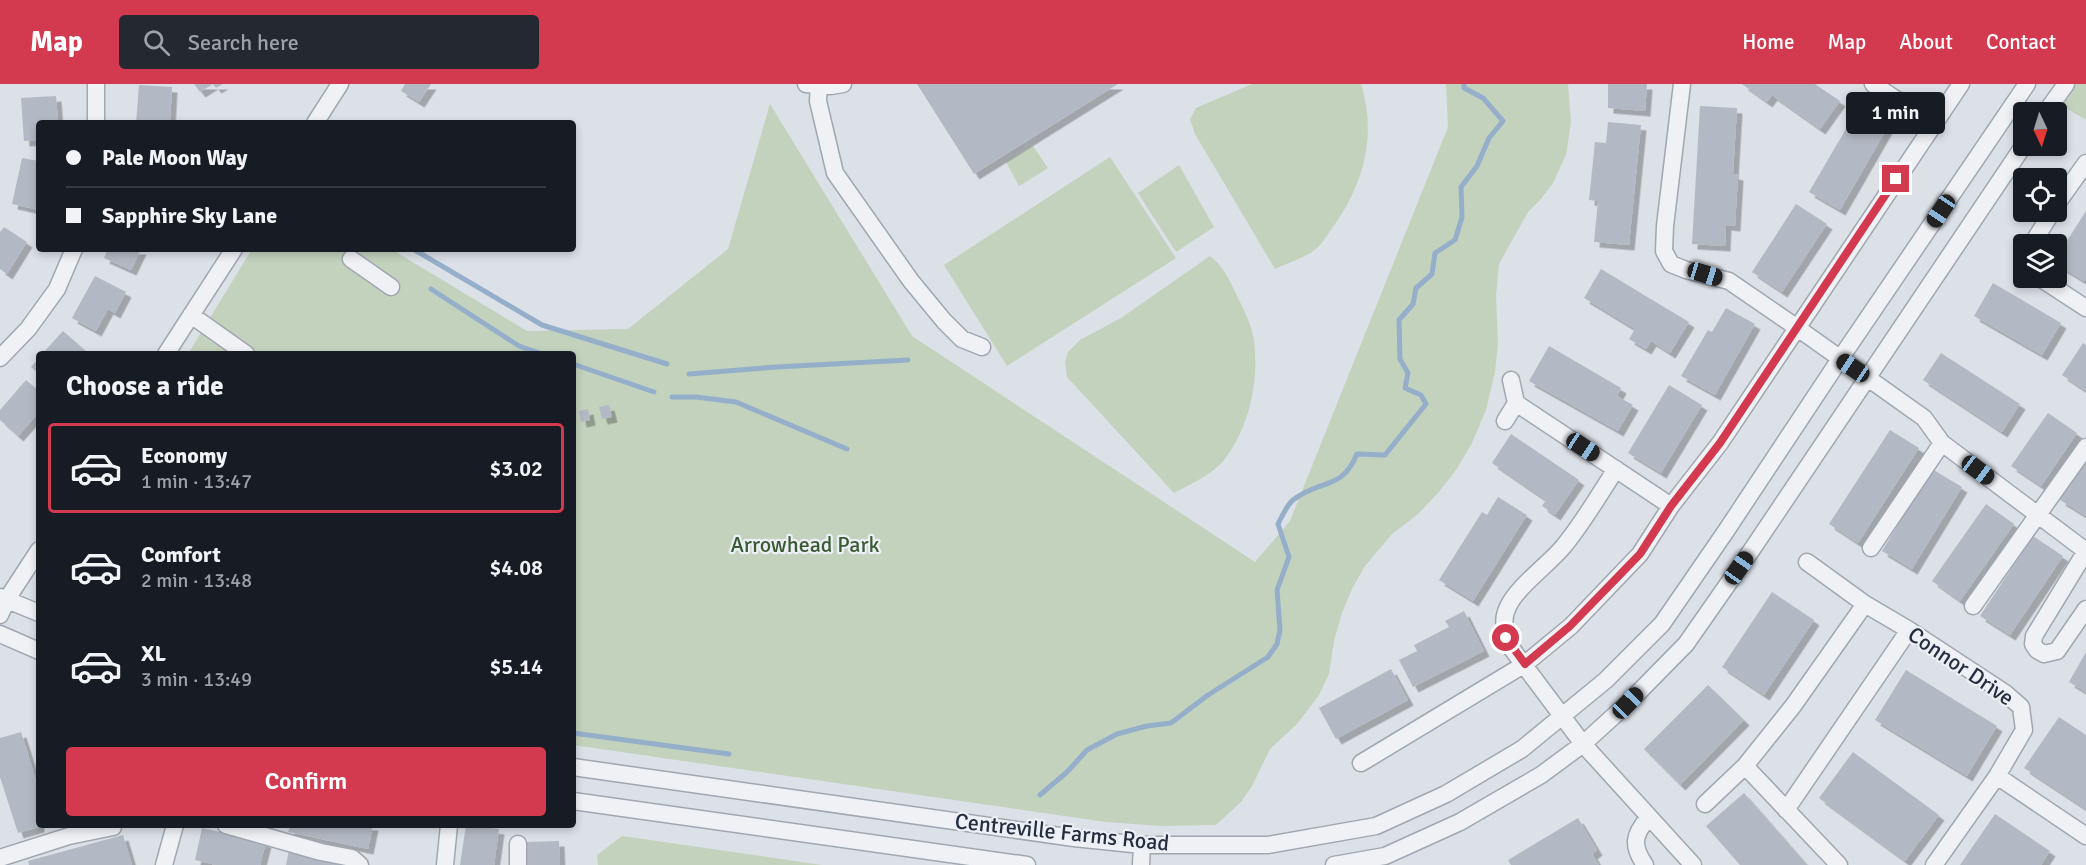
<!DOCTYPE html>
<html lang="en">
<head>
<meta charset="utf-8">
<style>
	:root { --surface:#171b24; --page:#242831; --text:#f1f3f6; --muted:#9ea1a6; --line:#363941; --accent:#d43a4f }
	body { margin:0; font-family:Signika,sans-serif; background:var(--page); color:var(--text); height:100vh; display:flex; flex-direction:column; font-size:22px; white-space:nowrap }
	* { box-sizing:border-box; margin:0 }
	p { font-size:20px; color:var(--muted) }
	.icon { flex:none; width:33px; height:33px; fill:none; stroke:currentColor; stroke-width:2; stroke-linecap:round; stroke-linejoin:round }
	.map { position:relative; flex:1; overflow:hidden }
	.details { position:absolute; left:36px; top:267px; width:540px; height:477px; display:flex; flex-direction:column; background:var(--surface); border-radius:6px; box-shadow:0 3px 9px #0003 }
	.details>* { flex:none }
	.top-card { position:absolute; left:36px; top:36px; width:540px; height:132px; border-radius:6px; box-shadow:0 3px 9px #0003; display:grid; align-content:center; height:132px; padding:0 30px; background:var(--surface) }
	.needle { width:39px; rotate:176deg }
	.tools { position:absolute; left:2013px; top:18px; display:grid; gap:12px }
	.tools a { display:grid; place-items:center; width:54px; height:54px; border-radius:6px; background:var(--surface); box-shadow:0 3px 9px #0003; font-size:30px }
	.end { position:absolute; width:27px; height:27px; margin:-14px; border:8px solid #d43a4f; background:#fff; box-shadow:0 0 0 3px #fff }
	.from { border-radius:50% }
	.bubble { position:absolute; height:42px; border-radius:6px; background:var(--surface); box-shadow:0 3px 9px #0003; font-size:20px; font-weight:600; line-height:42px; text-align:center }
	.car { position:absolute; width:18px; height:36px; margin:-18px -9px; border-radius:8px; box-shadow:0 0 4px 2px #0007; background:linear-gradient(#222 24%,#8ab4d8 0 40%,#222 0 76%,#8ab4d8 0 86%,#222 0) }
	.top-card b { display:flex; align-items:center; gap:21px; height:57px; font-size:22px }
	.top-card b+b { border-top:2px solid var(--line) }
	.top-card i { width:15px; height:15px; background:var(--text) }
	ul { padding:0; list-style:none }
	li { display:flex; align-items:center; gap:18px; height:90px; margin:0 12px 9px; padding:0 18px; border:3px solid transparent; border-radius:6px }
	li div { flex:1 }
	li b { display:block; font-size:22px }
	li em { font-style:normal; font-weight:600 }
	li.on { border-color:var(--accent) }
	li>.icon { width:54px; height:54px; stroke-width:1.5 }
	h2 { padding:0 30px; font-size:27px; line-height:72px }
	.button { display:flex; gap:12px; margin-top:auto; padding:12px 30px }
	.button a { flex:1; height:69px; border-radius:6px; background:var(--accent); color:#fff; font-size:24px; font-weight:600; line-height:69px; text-align:center }
	header { display:flex; align-items:center; gap:36px; box-sizing:border-box; height:84px; padding:0 30px; background:var(--accent); color:#fff }
	header strong { font-size:28px }
	nav { display:flex; gap:33px; margin-inline-start:auto; font-size:21px }
	.search { width:420px; height:54px; background:var(--page); display:flex; align-items:center; gap:15px; box-sizing:border-box; padding:0 21px; border-radius:6px; color:var(--muted); font-size:22px }
	.map>svg:first-child { display:block }
</style>
</head>
<body>
<header>
<strong>Map</strong>
<div class="search"><svg class="icon" aria-label="search" viewBox="0 0 24 24"><circle cx="10" cy="10" r="6"/><path d="M15 15l6 6"/></svg>Search here</div>
<nav><a>Home</a><a>Map</a><a>About</a><a>Contact</a></nav>
</header>
<div class="map">
<svg width="2086" height="781" viewBox="0 0 2086 781">
	<defs>
		<filter id="shadow"><feDropShadow dx="5.5" dy="5.5" stdDeviation="0" flood-color="#0004"/></filter>
	</defs>
	<rect width="100%" height="100%" fill="#dce0e7"/>
	<path fill="#c2d2bd" d="M 1252,0 L 1361,0 C 1377,51 1364,100 1333,143 C 1328,149 1323,159 1316,165 C 1307,173 1287,179 1275,185 L 1195,50 L 1190,35 L 1196,24 Z
		M 1446,0 L 1568,0 L 1571,38 L 1566,71 L 1553,99 L 1541,115 L 1528,128 L 1499,180 L 1496,212 L 1498,260 L 1495,288 L 1486,326 L 1471,361 L 1456,386 L 1438,409 L 1417,431 L 1392,450 L 1365,482 L 1352,505 L 1342,529 L 1334,557 L 1329,590 L 1319,611 L 1297,640 L 1270,665 L 1252,702 L 1241,718 L 1216,741 L 1161,742 L 1106,738 L 573,661 L 573,270 L 188,270 L 252,165 L 391,165 L 527,247 L 628,245 L 728,165 L 770,20 L 912,252 L 1255,478 L 1290,437 L 1448,43 Z
		M 2066,0 L 2086,0 L 2086,36 L 2054,17 Z
		M 1033,62 L 1048,84 L 1019,102 L 1006,78 Z
		M 1110,73 L 1176,174 L 1007,282 L 944,181 Z
		M 1179,81 L 1214,143 L 1176,168 L 1138,109 Z
		M 1210,172 C 1223,182 1229,195 1236,210 C 1243,224 1252,241 1254,257 C 1259,296 1250,340 1227,372 C 1215,390 1192,399 1174,409 L 1067,293 L 1065,278 L 1068,268 L 1080,256 L 1121,234 Z
		M 622,752 L 822,781 L 598,781 L 597,771 Z"/>
	<g fill="none" stroke-linecap="round" stroke-linejoin="round">
		<path stroke="#95aeca" stroke-width="5" d="M 413,165 L 542,241 L 667,280
			M 431,205 L 519,262 L 542,270
			M 573,280 L 654,308
			M 689,290 L 776,283 L 908,276
			M 672,313 L 696,313 L 736,318 L 847,365
			M 573,649 L 729,670
			M 1040,711 L 1067,688 L 1087,666 L 1117,650 L 1147,642 L 1171,639 L 1208,611 L 1268,573 L 1277,560 L 1280,546 L 1277,506 L 1289,473 L 1278,440 C 1282,432 1287,421 1293,416 C 1319,395 1342,407 1357,370 L 1385,371 L 1426,320 L 1421,311 L 1405,304 L 1408,289 L 1400,275 L 1399,236 L 1413,220 L 1416,204 L 1432,190 L 1435,169 L 1455,156 L 1462,133 L 1461,103 L 1477,82 L 1489,54 L 1503,37 L 1483,14 L 1464,4 L 1464,0"/>
	</g>
	<path fill="#b3b9c4" filter="url(#shadow)" d="M 194,0 L 223,0 L 216,4 L 213,0 L 200,8 Z
		M 405,0 L 431,0 L 419,18 L 401,7 Z
		M 917,0 L 1118,0 L 974,90 Z
		M 1608,0 L 1647,0 L 1645,27 L 1608,24 Z
		M 1742,0 L 1815,0 L 1840,17 L 1820,45 L 1772,11 L 1767,18 Z
		M 139,1 L 172,3 L 170,39 L 136,39 Z
		M 56,12 L 58,39 L 39,39 L 39,56 L 24,57 L 21,14 Z
		M 1860,21 L 1890,39 L 1840,126 L 1809,108 Z
		M 1700,22 L 1737,24 L 1733,90 L 1738,91 L 1735,142 L 1726,141 L 1725,162 L 1692,160 Z
		M 1608,38 L 1641,41 L 1629,161 L 1594,158 L 1598,117 L 1589,116 L 1595,58 L 1606,59 Z
		M 22,74 L 39,77 L 39,126 L 12,120 Z
		M 1796,120 L 1827,140 L 1782,208 L 1752,188 Z
		M 2086,127 L 2086,195 L 2084,197 L 2056,180 L 2056,174 Z
		M 4,143 L 27,158 L 7,190 L 0,185 L 0,148 Z
		M 108,165 L 141,165 L 131,186 L 104,174 Z
		M 1601,185 L 1689,238 L 1670,269 L 1651,257 L 1646,265 L 1629,255 L 1635,245 L 1584,214 Z
		M 95,192 L 126,208 L 115,229 L 108,225 L 96,247 L 72,234 Z
		M 1993,199 L 2061,239 L 2042,271 L 1974,232 Z
		M 1726,224 L 1755,240 L 1715,311 L 1681,292 L 1708,246 L 1712,248 Z
		M 63,247 L 87,268 L 84,270 L 42,270 Z
		M 2083,259 L 2086,261 L 2086,307 L 2062,291 Z
		M 1549,262 L 1621,304 L 1617,312 L 1633,321 L 1618,347 L 1529,297 Z
		M 1941,269 L 2020,320 L 2002,348 L 1923,296 Z
		M 39,274 L 39,290 L 31,283 Z
		M 26,296 L 39,307 L 39,328 L 18,352 L 0,336 L 0,326 Z
		M 1669,301 L 1702,321 L 1661,389 L 1628,369 Z
		M 609,321 L 612,333 L 602,335 L 599,323 Z
		M 588,325 L 590,336 L 581,338 L 579,327 Z
		M 2048,329 L 2077,349 L 2041,402 L 2011,382 Z
		M 1890,346 L 1919,364 L 1858,459 L 1829,440 Z
		M 1511,350 L 1579,396 L 1555,431 L 1542,422 L 1546,416 L 1492,379 Z
		M 2086,374 L 2086,432 L 2060,416 Z
		M 1932,385 L 1962,403 L 1912,485 L 1882,467 Z
		M 1498,413 L 1527,431 L 1473,517 L 1439,496 L 1482,428 L 1487,431 Z
		M 1986,420 L 2014,440 L 1960,517 L 1932,497 Z
		M 2033,452 L 2063,472 L 2010,551 L 1980,532 Z
		M 1772,508 L 1814,536 L 1764,611 L 1722,583 Z
		M 1464,527 L 1484,567 L 1413,603 L 1399,576 L 1417,567 L 1414,561 L 1449,543 L 1445,537 Z
		M 2086,568 L 2086,608 L 2069,598 Z
		M 1391,585 L 1408,616 L 1336,655 L 1319,624 Z
		M 1906,586 L 1997,642 L 1967,692 L 1875,636 Z
		M 1708,601 L 1744,636 L 1680,701 L 1644,665 Z
		M 2059,633 L 2086,651 L 2086,725 L 2024,684 Z
		M 21,648 L 39,706 L 39,743 L 18,749 L 0,693 L 0,654 Z
		M 1853,668 L 1939,731 L 1905,777 L 1819,714 Z
		M 1744,709 L 1807,781 L 1740,781 L 1706,742 Z
		M 1995,730 L 2050,767 L 2041,781 L 1960,781 Z
		M 1578,734 L 1597,766 L 1592,770 L 1599,781 L 1511,781 L 1508,776 Z
		M 290,741 L 373,741 L 368,765 L 288,748 Z
		M 466,741 L 499,745 L 494,781 L 460,781 Z
		M 202,744 L 266,758 L 260,781 L 216,781 L 195,776 Z
		M 123,751 L 132,781 L 29,781 L 28,777 Z
		M 559,757 L 560,781 L 526,781 L 525,758 Z
		M 289,766 L 338,777 L 337,781 L 286,781 Z"/>
	<g fill="none" stroke-linecap="round" stroke-linejoin="round">
		<g stroke="#a1a7b1" stroke-width="19">
			<path id="minor" d="M 96,0 L 96,39
				M 806,0 L 831,2 L 843,0
				M 1682,0 L 1665,142 L 1664,167 L 1671,180 L 1686,186 L 1729,197 L 1796,243 L 1924,334 L 1942,359 L 2086,467
				M 1873,0 L 1933,40
				M 819,1 L 818,17 L 835,89 L 911,197 L 944,237 L 962,255 L 982,263
				M 2046,28 L 2066,0
				M 315,39 L 340,0
				M 2056,121 L 2086,79
				M 2032,160 L 2052,128
				M 351,175 L 391,203
				M 2040,194 L 2086,224
				M 191,231 L 246,270
				M 166,270 L 234,165
				M 0,274 L 28,245 L 57,205 L 74,165
				M 1511,296 L 1516,319 L 1671,422
				M 1505,337 L 1516,319
				M 1616,385 C 1599,411 1583,439 1563,463 C 1548,481 1515,504 1507,525 C 1501,539 1505,552 1512,565 L 1583,660 L 1693,781
				M 1871,464 L 1942,359
				M 2086,467 L 2034,552 L 2033,560 L 2037,566 L 2044,570 L 2057,567 L 2086,525
				M 1807,478 L 1865,520 L 1909,546 L 2005,609 L 2021,623 L 2024,646 L 1997,692 L 1934,781
				M 0,513 L 39,529
				M 1973,522 L 2086,363
				M 0,531 L 7,515 L 39,466
				M 0,550 L 39,567
				M 1361,679 L 1525,580 L 1571,542 L 1640,470 L 1671,422 L 1720,359 L 1961,0
				M 1745,682 L 1839,781
				M 573,683 L 1074,754 L 1142,761 L 1268,761 L 1376,742 L 1446,710 L 1522,665 L 1606,596 L 1662,540 L 1726,447 L 1840,275 L 2027,0
				M 1997,692 L 2086,752
				M 573,717 L 1027,781
				M 1705,720 L 1745,682 L 1793,622 L 1865,520
				M 1786,726 L 1909,546
				M 226,741 L 321,768 L 352,774 L 360,781
				M 0,774 L 69,752 L 113,743
				M 164,781 L 175,741
				M 445,781 L 449,741
				M 518,781 L 518,760
				M 1141,781 L 1142,761
				M 1334,781 L 1385,772 L 1460,738 L 1541,691 L 1583,660 L 1628,619 L 1686,560 L 1753,464 L 2024,61
				M 1645,781 C 1631,761 1634,750 1649,733"/>
		</g>
		<use href="#minor" stroke="#eff1f5" stroke-width="16"/>
	</g>
	<g fill="none" stroke-linecap="round" stroke-linejoin="round">
		<path stroke="#d43a4f" stroke-width="8" d="M 1506,554 L 1525,580 L 1570,542 L 1640,470 L 1671,422 L 1720,359 L 1896,95"/>
	</g>
	<g text-anchor="middle" dominant-baseline="central" stroke-width="4.5" stroke-linejoin="round" paint-order="stroke">
		<g font-size="22" fill="#395b32" stroke="#eceff5">
			<text x="805" y="460">Arrowhead Park</text>
		</g>
		<g font-size="22" fill="#252e3e" stroke="#eceff5">
			<text transform="translate(1961 582) rotate(34)">Connor Drive</text>
			<text transform="translate(1062 748) rotate(6)">Centreville Farms Road</text>
		</g>
	</g>
</svg>
<div class="tools">
<a><svg class="needle" viewBox="-14 -14 28 28"><path d="M0-13l5 13h-10z" fill="#e53935"/><path d="M0 13l5-13h-10z" fill="#9ea1a6"/></svg></a>
<a><svg class="icon" aria-label="locate" viewBox="0 0 24 24"><circle cx="12" cy="12" r="6"/><path d="M12 2v4M12 18v4M2 12h4M18 12h4"/></svg></a>
<a><svg class="icon" aria-label="layers" viewBox="0 0 24 24"><path d="M12 4l9 5-9 5-9-5zM3 14l9 5 9-5"/></svg></a>
</div>
<i class="end from" style="left:1506px;top:554px"></i>
<i class="end" style="left:1896px;top:95px"></i>
<div class="bubble" style="left:1846px;top:8px;width:99px">1 min</div>
<i class="car" style="left:1941px;top:127px;rotate:214deg"></i>
<i class="car" style="left:1705px;top:190px;rotate:107deg"></i>
<i class="car" style="left:1853px;top:284px;rotate:304deg"></i>
<i class="car" style="left:1583px;top:363px;rotate:123deg"></i>
<i class="car" style="left:1978px;top:386px;rotate:127deg"></i>
<i class="car" style="left:1739px;top:484px;rotate:35deg"></i>
<i class="car" style="left:1628px;top:619px;rotate:44deg"></i>
<div class="top-card">
<b><i class="from"></i>Pale Moon Way</b>
<b><i></i>Sapphire Sky Lane</b>
</div>
<section class="details">
<h2>Choose a ride</h2>
<ul>
<li class="on"><svg class="icon" aria-label="car" viewBox="0 0 24 24"><path d="M5 17H2v-5l4-1 3-4h7l3 4 3 1v5h-3M9 17h6M6 11h13"/><circle cx="7" cy="17" r="2"/><circle cx="17" cy="17" r="2"/></svg><div><b>Economy</b><p>1 min · 13:47</p></div><em>$3.02</em></li>
<li><svg class="icon" aria-label="car" viewBox="0 0 24 24"><path d="M5 17H2v-5l4-1 3-4h7l3 4 3 1v5h-3M9 17h6M6 11h13"/><circle cx="7" cy="17" r="2"/><circle cx="17" cy="17" r="2"/></svg><div><b>Comfort</b><p>2 min · 13:48</p></div><em>$4.08</em></li>
<li><svg class="icon" aria-label="car" viewBox="0 0 24 24"><path d="M5 17H2v-5l4-1 3-4h7l3 4 3 1v5h-3M9 17h6M6 11h13"/><circle cx="7" cy="17" r="2"/><circle cx="17" cy="17" r="2"/></svg><div><b>XL</b><p>3 min · 13:49</p></div><em>$5.14</em></li>
</ul>
<div class="button"><a>Confirm</a></div>
</section>
</div>
</body>
</html>
